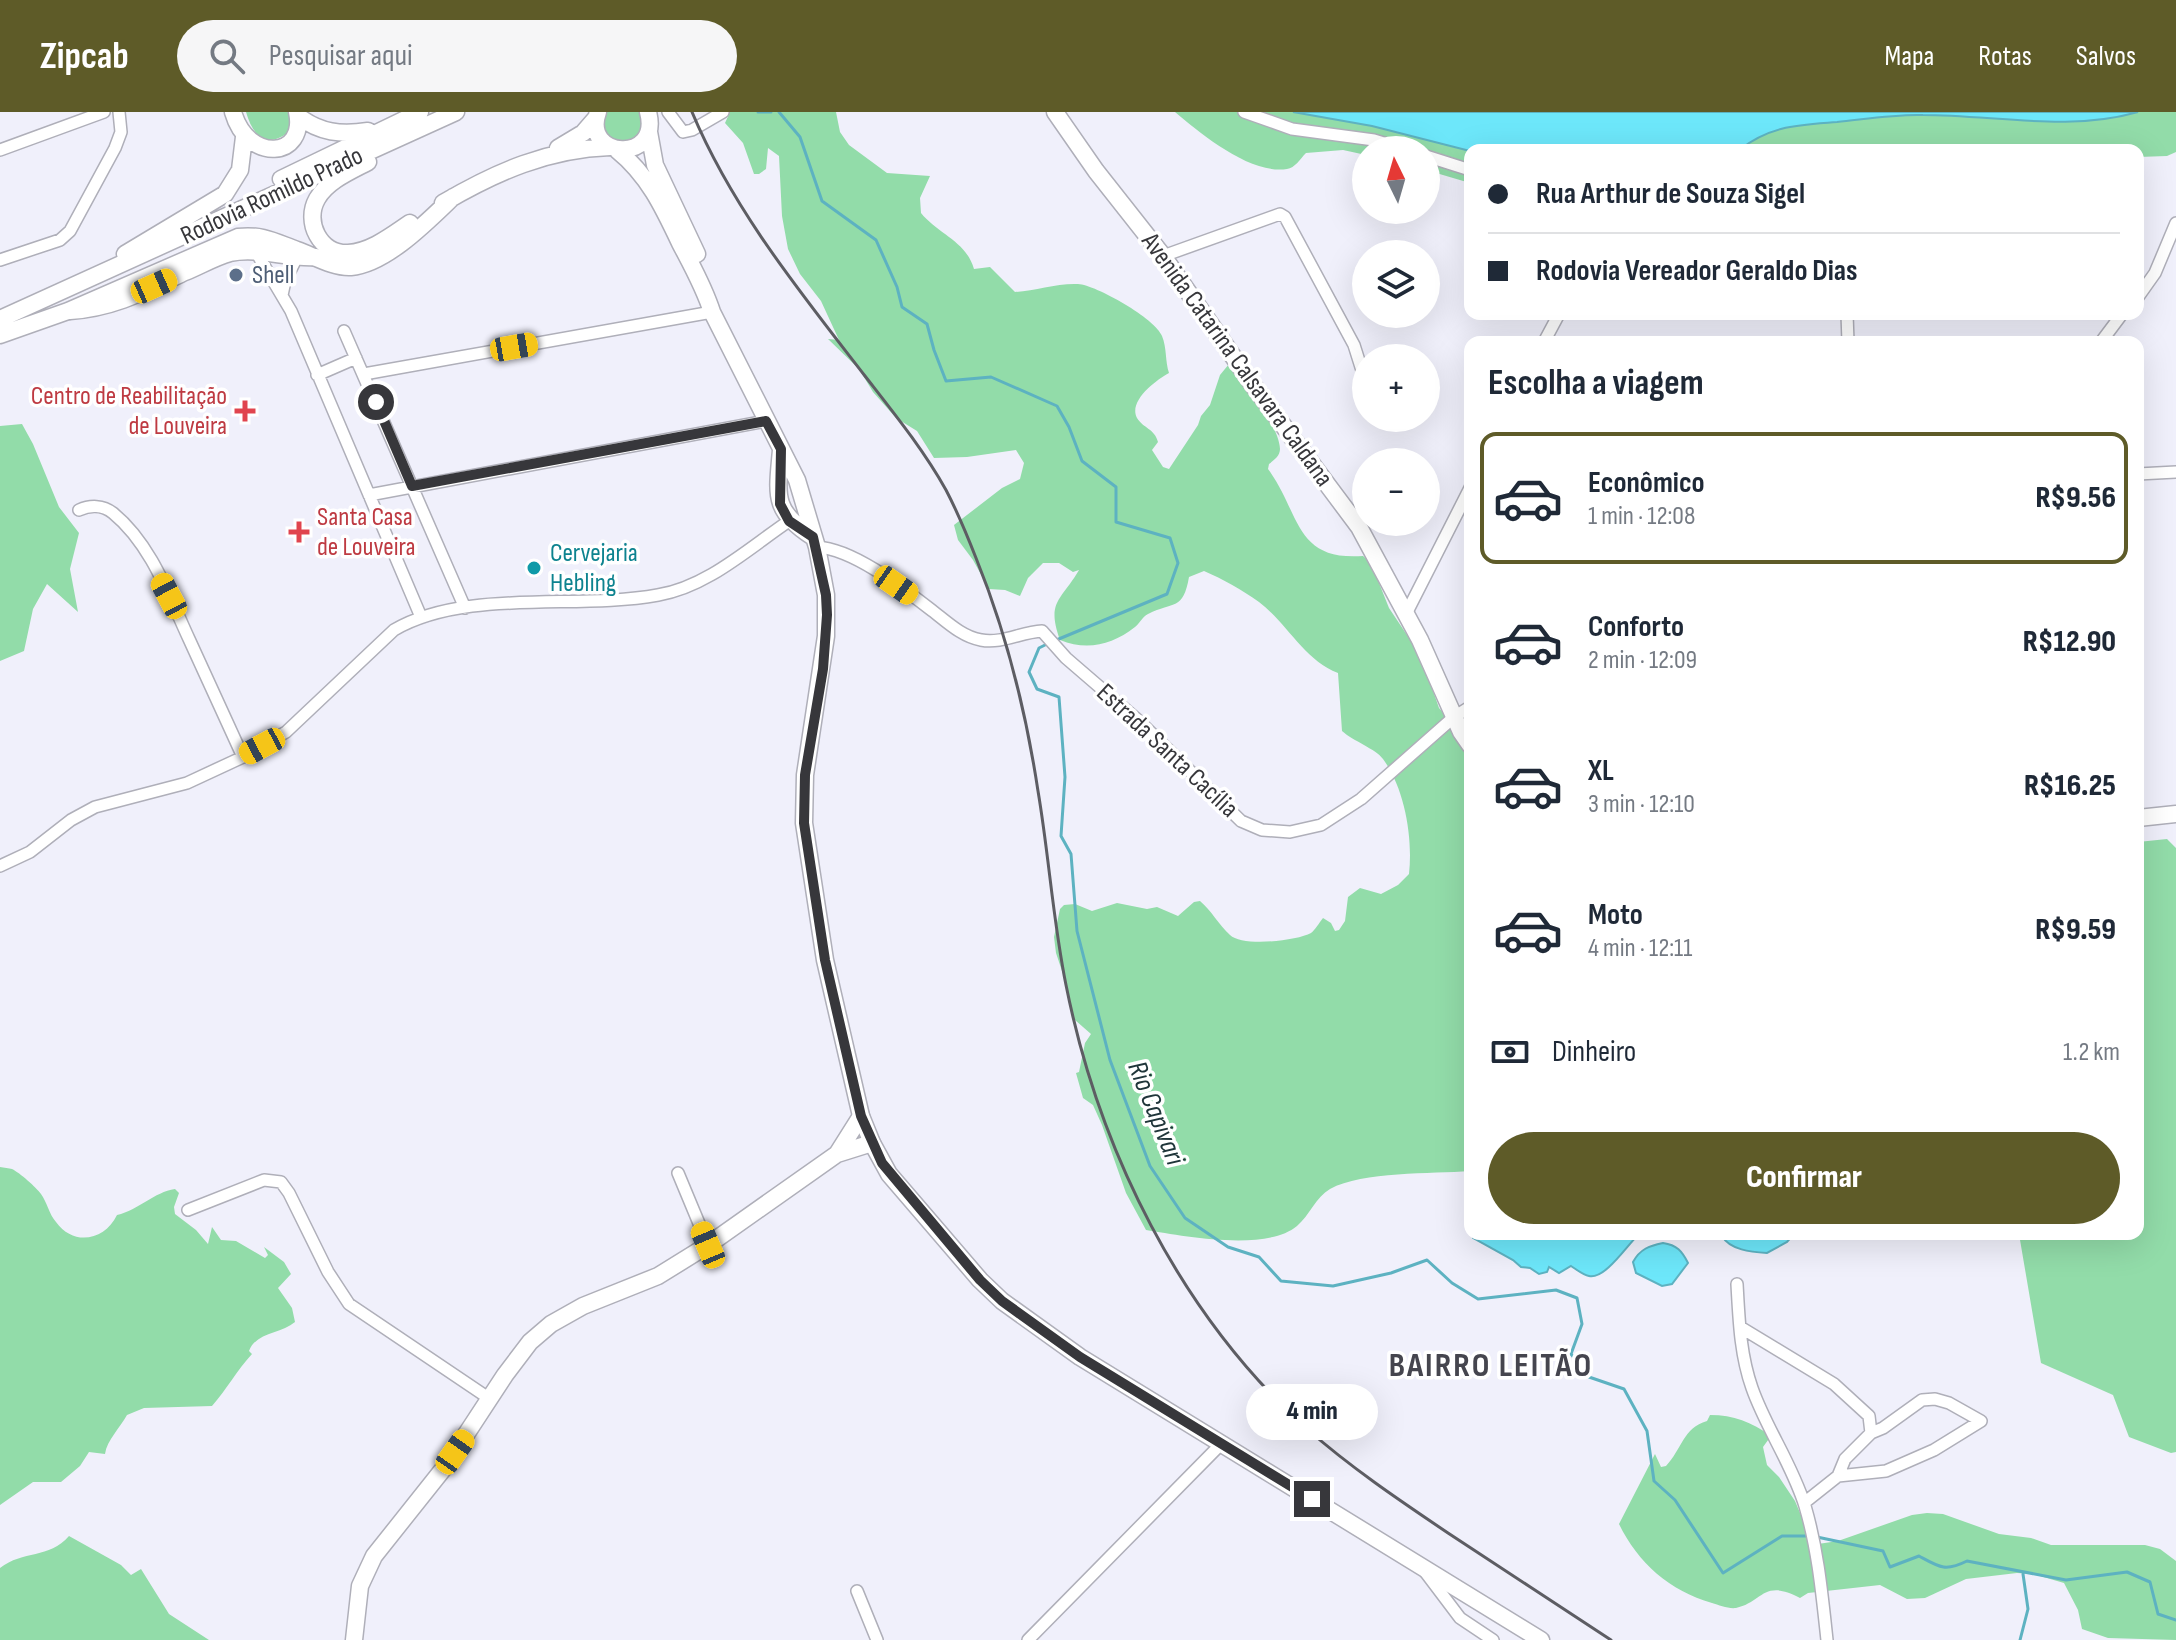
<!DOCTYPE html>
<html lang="pt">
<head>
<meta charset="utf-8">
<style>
	:root { --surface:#fff; --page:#f6f6f7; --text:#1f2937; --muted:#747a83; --line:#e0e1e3; --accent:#5e5b28 }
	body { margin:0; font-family:"Sofia Sans Condensed",sans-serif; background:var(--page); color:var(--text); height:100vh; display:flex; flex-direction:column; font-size:30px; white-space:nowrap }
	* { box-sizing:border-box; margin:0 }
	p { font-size:26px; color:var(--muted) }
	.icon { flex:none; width:44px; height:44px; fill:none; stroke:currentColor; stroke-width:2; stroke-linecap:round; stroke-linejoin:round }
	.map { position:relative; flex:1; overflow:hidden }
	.side { position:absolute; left:1464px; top:224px; width:680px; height:904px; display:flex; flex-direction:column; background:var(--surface); border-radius:16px; box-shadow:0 8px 32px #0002 }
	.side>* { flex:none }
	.guide { position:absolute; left:1464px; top:32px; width:680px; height:176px; border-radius:16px; box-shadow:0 8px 32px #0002; display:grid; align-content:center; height:176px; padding:0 24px; background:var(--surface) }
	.needle { width:52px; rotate:355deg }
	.tools { position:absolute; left:1352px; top:24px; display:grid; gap:16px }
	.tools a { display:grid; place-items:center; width:88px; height:88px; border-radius:50%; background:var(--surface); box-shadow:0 8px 32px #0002; font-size:40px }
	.end { position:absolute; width:36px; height:36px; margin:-18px; border:10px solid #37373b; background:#fff; box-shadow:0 0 0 4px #fff }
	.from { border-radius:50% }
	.bubble { position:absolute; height:56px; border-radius:28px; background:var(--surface); box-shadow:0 8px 32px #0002; font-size:26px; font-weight:800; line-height:56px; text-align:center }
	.car { position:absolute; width:24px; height:48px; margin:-24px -12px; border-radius:10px; box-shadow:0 0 6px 2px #0007; background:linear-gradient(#f5c518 24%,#345 0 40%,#f5c518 0 76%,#345 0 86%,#f5c518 0) }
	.guide b { display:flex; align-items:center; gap:28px; height:76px; font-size:30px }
	.guide b+b { border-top:2px solid var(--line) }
	.guide i { width:20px; height:20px; background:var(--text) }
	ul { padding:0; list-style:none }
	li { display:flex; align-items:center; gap:24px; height:132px; margin:0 16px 12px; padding:0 8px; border:4px solid transparent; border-radius:16px }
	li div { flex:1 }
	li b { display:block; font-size:30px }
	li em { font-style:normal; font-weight:800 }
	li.current { border-color:var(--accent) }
	li>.icon { width:72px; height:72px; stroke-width:1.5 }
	h2 { padding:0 24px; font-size:36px; line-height:96px }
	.pay { display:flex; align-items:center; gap:20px; height:88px; padding:0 24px; font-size:30px }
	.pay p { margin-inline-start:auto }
	.button { display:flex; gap:16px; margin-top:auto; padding:16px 24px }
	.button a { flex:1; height:92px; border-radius:48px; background:var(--accent); color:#fff; font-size:32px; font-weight:800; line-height:92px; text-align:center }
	header { display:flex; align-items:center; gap:48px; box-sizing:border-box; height:112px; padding:0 40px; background:var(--accent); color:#fff }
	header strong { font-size:38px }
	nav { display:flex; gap:44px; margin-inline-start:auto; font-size:28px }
	.search { width:560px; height:72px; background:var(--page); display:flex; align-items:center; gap:20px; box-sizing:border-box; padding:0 28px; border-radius:44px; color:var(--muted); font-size:30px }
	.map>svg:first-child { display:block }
</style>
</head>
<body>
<header>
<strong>Zipcab</strong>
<div class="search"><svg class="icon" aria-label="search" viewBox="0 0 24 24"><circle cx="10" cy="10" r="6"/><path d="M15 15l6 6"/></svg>Pesquisar aqui</div>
<nav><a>Mapa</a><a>Rotas</a><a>Salvos</a></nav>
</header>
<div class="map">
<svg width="2176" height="1528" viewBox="0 0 2176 1528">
	<rect width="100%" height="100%" fill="#f0f0fb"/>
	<path fill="#92dca9" d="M 246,0 L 294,0 L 293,16 C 270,38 254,28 246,0 Z
		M 605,0 L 641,0 L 644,9 L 639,24 L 624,31 L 609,26 L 602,11 Z
		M 730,0 L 836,0 L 840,20 L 849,33 L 887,61 L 930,64 L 920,86 L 921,101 C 938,122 966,129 974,157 L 990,155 L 1015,180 C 1035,179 1057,171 1078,172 C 1096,173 1156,207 1162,224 C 1167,236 1165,249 1169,261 C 1156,268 1128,289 1137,306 C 1143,316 1155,317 1158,330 L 1152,338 L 1163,355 L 1169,357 L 1198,313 L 1201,304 L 1210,293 L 1220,263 L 1229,252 C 1244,271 1279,313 1280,337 C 1280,344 1274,348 1269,352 L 1268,357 C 1301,402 1294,449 1363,444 L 1371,451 L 1389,496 L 1421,544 L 1439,596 L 1470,632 L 1470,1059 C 1431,1062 1363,1059 1330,1077 C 1316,1085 1309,1104 1297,1114 C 1266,1140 1183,1124 1146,1118 L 1126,1081 L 1102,1013 L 1093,993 L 1083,986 L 1076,961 L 1079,960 L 1085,931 L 1091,922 L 1075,908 L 1071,900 L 1067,874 L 1056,841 L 1054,825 L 1060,797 L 1064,793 L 1075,792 L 1092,799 L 1117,791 L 1147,797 L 1157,795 L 1178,804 L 1194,790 L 1200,789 C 1211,798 1219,813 1230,823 C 1242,835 1296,829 1311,821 C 1315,818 1319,811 1323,806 L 1331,811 L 1335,819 L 1339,818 L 1345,809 L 1348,785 L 1360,776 L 1381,782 L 1398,773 L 1409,762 C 1413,726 1405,677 1383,647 C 1376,637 1353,629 1342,619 L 1338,561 C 1304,548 1287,511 1259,490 C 1242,478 1223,467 1204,459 L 1189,465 C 1183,499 1174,489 1148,502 C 1142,505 1140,511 1135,515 C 1112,533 1087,539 1060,528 C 1046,489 1061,489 1079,458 L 1073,460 L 1059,451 L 1043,451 L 1028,466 L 1020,484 L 1005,478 L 989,477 L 973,448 L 958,428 L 954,413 L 1002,376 L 1020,367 L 1024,351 L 1016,338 L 967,345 L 934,346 L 917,319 L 896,306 L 873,280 L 859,257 L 828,227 L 839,228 L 821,189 L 800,162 L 788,137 L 782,104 L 779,44 L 768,36 L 766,57 L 759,62 L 754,62 L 743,31 L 725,11 Z
		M 1175,0 L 2176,0 L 2176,40 L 2167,44 L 2138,45 L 2138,38 L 1470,38 L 1470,71 L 1426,58 L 1426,38 L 1366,38 L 1366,43 L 1343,38 L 1306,41 C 1300,47 1295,56 1287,57 C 1251,63 1201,22 1175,0 Z
		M 22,312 L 33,332 L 59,395 L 79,421 L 70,457 L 78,500 L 47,472 L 33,497 L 24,539 L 0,549 L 0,314 Z
		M 2167,727 L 2176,736 L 2176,1340 L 2171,1341 L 2129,1325 L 2113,1283 L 2041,1251 L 2019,1122 L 2138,1122 L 2138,730 Z
		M 0,1055 C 4,1056 9,1056 12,1057 C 20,1061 36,1075 41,1082 C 47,1090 49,1102 56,1110 C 74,1135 105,1128 117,1103 C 139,1098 154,1080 175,1077 L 179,1081 L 174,1095 L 175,1102 L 196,1118 L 208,1132 L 212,1115 L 221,1128 L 236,1129 L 265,1146 L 268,1143 L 264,1135 L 284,1150 L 291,1162 L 278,1176 L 292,1196 L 295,1210 C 281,1222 256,1220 249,1239 L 252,1242 C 237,1258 227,1277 212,1294 L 144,1296 L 127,1303 C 120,1316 107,1328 105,1342 L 89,1340 L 80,1354 L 61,1370 L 33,1370 L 0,1393 Z
		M 1710,1303 C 1734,1303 1751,1310 1771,1324 L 1763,1335 L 1767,1353 L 1779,1365 L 1795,1389 L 1811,1427 L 1818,1432 L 1838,1429 L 1912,1403 L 1927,1401 L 1943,1402 L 1999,1422 L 2031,1426 L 2051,1433 L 2145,1433 L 2160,1437 L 2176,1449 L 2176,1528 L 2108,1526 L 2082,1517 L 2078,1498 L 2064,1471 L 2033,1462 L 2017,1461 L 1966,1467 L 1925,1486 L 1907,1487 L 1880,1473 L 1808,1481 L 1800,1486 C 1763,1466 1762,1491 1736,1496 C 1728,1497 1719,1493 1712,1491 C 1670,1479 1638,1451 1619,1412 L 1655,1342 L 1661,1355 L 1666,1354 C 1682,1337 1683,1316 1707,1309 Z
		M 69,1424 L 121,1453 L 131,1463 L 141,1457 L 169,1502 L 209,1528 L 0,1528 L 0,1456 C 23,1438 49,1447 69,1424 Z"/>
	<path fill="#6de7fa" stroke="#5db2c1" stroke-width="2" d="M 1293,0 L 2138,0 C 2069,20 1994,3 1923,3 C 1895,2 1866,7 1837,10 C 1799,13 1771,13 1739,38 L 1470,39 L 1372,14 Z
		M 1473,1122 L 1639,1122 C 1628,1132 1605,1168 1589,1164 C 1583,1163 1576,1157 1571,1154 L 1559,1161 L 1549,1155 L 1547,1160 L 1539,1162 L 1530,1156 L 1521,1155 L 1513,1148 L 1473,1126 Z
		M 1712,1122 L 1794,1122 L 1787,1130 L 1767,1141 C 1751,1140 1730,1138 1722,1124 Z
		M 1663,1131 C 1677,1133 1682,1139 1688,1151 L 1672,1172 L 1662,1174 L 1636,1161 L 1633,1150 C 1640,1137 1649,1134 1663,1131 Z"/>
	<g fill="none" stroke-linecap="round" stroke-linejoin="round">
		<path stroke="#5db2c1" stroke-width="3" d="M 758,0 L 771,0
			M 779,0 L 800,25 L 822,89 L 876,128 L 897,175 L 902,195 L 927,212 L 934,238 L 946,269 L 991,265 L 1057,294 L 1069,315 L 1082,349 L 1116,375 L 1116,410 L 1170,426 L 1178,451 L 1167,482 L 1054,529
			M 1047,532 L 1039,536 L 1029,560 L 1037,577 L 1059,585 L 1065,665 L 1061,724 L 1071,742 L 1077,819 L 1110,948 L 1150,1054 L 1185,1106 L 1228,1135 L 1259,1145 L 1281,1169 L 1333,1174 L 1391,1161 L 1427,1148 L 1452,1171 L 1478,1187 L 1556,1178 L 1577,1186 L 1582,1212 L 1571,1242 L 1589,1265 L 1624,1277 L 1647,1319 L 1654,1369 L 1675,1388 L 1723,1461 L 1782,1424 L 1810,1424
			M 1817,1425 L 1883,1439 L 1890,1455 L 1919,1444 C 1939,1455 1945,1460 1967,1449 L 2066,1468 L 2127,1460 L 2150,1470 L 2158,1502 L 2176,1508
			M 2020,1528 L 2028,1497 L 2023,1462"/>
		<g stroke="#afafb9" stroke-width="14">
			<path id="street" d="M 668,0 L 683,20 L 692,18 L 723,0
				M 1244,0 L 1292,17 L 1374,28 L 1407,38
				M 0,38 L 104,0
				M 1426,44 L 1470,58
				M 256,140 L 291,199 L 421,505
				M 1163,144 L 1280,102 L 1285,105 L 1354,233 L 1366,271
				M 0,148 L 60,128 L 70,119 L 115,36 L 121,20 L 119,0
				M 282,183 L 285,169 L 296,147
				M 2138,185 L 2155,161 L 2176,111
				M 1847,202 L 1848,230
				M 344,219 L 465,496
				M 1544,230 L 1559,202
				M 2101,230 L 2122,202
				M 364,262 L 712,200
				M 317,263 L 356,246
				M 2138,362 L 2176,360
				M 369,383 L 766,309
				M 79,398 C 90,393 103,393 113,401 C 151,432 169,484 189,527 C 207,566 225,605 243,645
				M 817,435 C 854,437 904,477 934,500 C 948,511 963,525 981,528 C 1002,532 1021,520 1042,519 L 1066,546 L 1139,609 L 1241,709 L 1262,718 L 1290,720 L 1321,713 L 1361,687 L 1454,605 L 1470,595
				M 1406,502 L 1470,376
				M 0,754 L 30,740 L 71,708 L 95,695 L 187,671 L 243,645 L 286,620 L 394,518 C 466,476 577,498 658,483 C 707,475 749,436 789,409
				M 678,1061 L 708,1133
				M 188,1098 L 264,1068 L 281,1070 L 289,1081 L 328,1160 L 349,1192 L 490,1287
				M 1737,1172 C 1739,1207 1740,1242 1752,1276 C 1766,1316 1792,1352 1805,1394 C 1818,1438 1822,1482 1827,1528
				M 1740,1215 L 1834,1272 L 1869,1304 L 1871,1321
				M 1804,1391 L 1838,1364 L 1845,1347 L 1871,1321 L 1883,1316 L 1922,1288 L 1935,1287 L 1949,1291 L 1981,1309 L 1934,1338 L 1886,1359 L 1838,1364
				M 1426,1461 L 1460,1506 L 1493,1528
				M 857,1479 L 877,1528
				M 1028,1528 L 1222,1331"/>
		</g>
		<g stroke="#afafb9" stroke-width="19">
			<path id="secondary" d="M 1055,0 L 1096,59 L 1163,144 L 1253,273 L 1359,415 L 1420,528 L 1461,620 L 1470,633
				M 70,199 C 114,196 145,179 185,160 C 200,154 215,145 230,141 C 259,135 287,147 316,145
				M 2138,706 L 2176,702
				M 837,1042 L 861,1004
				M 354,1528 L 360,1474 L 374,1444 L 444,1356 L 505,1263 L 530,1230 L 551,1212 L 583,1194 L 658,1164 L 708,1133 L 837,1042 L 872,1031"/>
		</g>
		<g stroke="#afafb9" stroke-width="19">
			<path id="primary" d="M 233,0 C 248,52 307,46 297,0
				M 598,0 C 581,47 662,52 648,0
				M 298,4 C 320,21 341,23 368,19
				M 649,20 L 655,53 L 697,142
				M 558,36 L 583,21 L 596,6
				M 617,38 C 648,63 663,95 680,131 C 692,154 704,175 712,200 L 797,368 L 817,435 L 826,483 L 826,524 L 805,663 L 804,711 L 825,848 L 861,1004 L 872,1031 L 889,1062 L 980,1168 L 1002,1189 L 1080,1245 L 1541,1528
				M 368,50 C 351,59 327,69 317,87 C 304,110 320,142 348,141 C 371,140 392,123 410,111
				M 281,67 L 420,0
				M 443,91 C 496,60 548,37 610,35
				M 125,142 L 225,82 L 240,58 L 244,25
				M 0,207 L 456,0
				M 0,223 L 68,199 L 238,125 C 262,122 275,130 297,138 C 314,144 333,156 351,155 C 386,152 428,109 453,85
				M 781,338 C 777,383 772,399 813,425"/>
		</g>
		<use href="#street" stroke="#fff" stroke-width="11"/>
		<use href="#secondary" stroke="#fff" stroke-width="16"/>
		<use href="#primary" stroke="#fff" stroke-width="16"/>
		<path stroke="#5d5d63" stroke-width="3" d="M 692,0 C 733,98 801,181 865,264 C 893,300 923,337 946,378 C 957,399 967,423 976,446 C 1006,520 1026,600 1038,679 C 1049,744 1053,809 1066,873 C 1099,1038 1180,1202 1306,1316 C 1350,1355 1399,1388 1448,1421 C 1502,1457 1557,1492 1611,1528"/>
	</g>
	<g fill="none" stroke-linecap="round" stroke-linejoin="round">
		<path stroke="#37373b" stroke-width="10" d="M 376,290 L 412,374 L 766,309 L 781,337 L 780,392 L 789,409 L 813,425 L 826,483 L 827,503 L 823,557 L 805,663 L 804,711 L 825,848 L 861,1004 L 882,1051 L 980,1168 L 1002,1189 L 1080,1245 L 1312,1387"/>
	</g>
	<circle fill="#5c6f8a" stroke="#fff" stroke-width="3" cx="236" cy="163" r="8"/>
	<g fill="#e0444e" stroke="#fff" stroke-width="3">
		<path d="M241 287h8v8h8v8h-8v8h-8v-8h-8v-8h8z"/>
		<path d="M295 408h8v8h8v8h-8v8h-8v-8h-8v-8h8z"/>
	</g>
	<circle fill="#0f9aa8" stroke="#fff" stroke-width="3" cx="534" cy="456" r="8"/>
	<g text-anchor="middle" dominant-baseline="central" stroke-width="7" stroke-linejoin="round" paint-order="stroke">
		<g font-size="26" fill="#37373b" stroke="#fff">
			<text transform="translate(272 84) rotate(-25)">Rodovia Romildo Prado</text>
			<text transform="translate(1237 248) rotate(54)">Avenida Catarina Calsavara Caldana</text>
			<text transform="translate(1167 639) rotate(43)">Estrada Santa Cacília</text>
		</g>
		<g font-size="26" fill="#4e5e75" stroke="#fff" text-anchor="start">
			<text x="252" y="163">Shell</text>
		</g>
		<g font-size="26" fill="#be3a42" stroke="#fff" text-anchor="end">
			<text x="227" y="284">Centro de Reabilitação<tspan x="227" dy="30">de Louveira</tspan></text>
			<text x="317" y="405" text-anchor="start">Santa Casa<tspan x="317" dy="30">de Louveira</tspan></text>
		</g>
		<g font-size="26" fill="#0d838f" stroke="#fff" text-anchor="start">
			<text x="550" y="441">Cervejaria<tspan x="550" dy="30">Hebling</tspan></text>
		</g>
		<g font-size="28" font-style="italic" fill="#20363a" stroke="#fff">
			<text transform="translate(1156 1001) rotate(68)">Rio Capivari</text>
		</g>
		<g font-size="34" font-weight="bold" letter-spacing="2" fill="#45454e" stroke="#fff">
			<text x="1491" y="1253">BAIRRO LEITÃO</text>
		</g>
	</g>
</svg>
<div class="tools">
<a><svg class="needle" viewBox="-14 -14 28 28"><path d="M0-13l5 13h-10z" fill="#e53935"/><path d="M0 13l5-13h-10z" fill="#747a83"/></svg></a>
<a><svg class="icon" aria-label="layers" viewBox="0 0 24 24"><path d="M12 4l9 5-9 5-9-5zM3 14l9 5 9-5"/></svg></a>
<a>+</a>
<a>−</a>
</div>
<i class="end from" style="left:376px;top:290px"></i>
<i class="end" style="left:1312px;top:1387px"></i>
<div class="bubble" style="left:1246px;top:1272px;width:132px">4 min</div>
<i class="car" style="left:154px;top:174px;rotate:66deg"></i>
<i class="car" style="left:514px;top:235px;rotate:80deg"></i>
<i class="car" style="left:896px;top:473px;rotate:125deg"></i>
<i class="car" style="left:169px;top:484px;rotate:332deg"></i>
<i class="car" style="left:262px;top:634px;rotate:242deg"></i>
<i class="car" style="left:708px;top:1133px;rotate:337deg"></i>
<i class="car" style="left:455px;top:1340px;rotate:35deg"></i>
<div class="guide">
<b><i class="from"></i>Rua Arthur de Souza Sigel</b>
<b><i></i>Rodovia Vereador Geraldo Dias</b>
</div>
<section class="side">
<h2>Escolha a viagem</h2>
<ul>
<li class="current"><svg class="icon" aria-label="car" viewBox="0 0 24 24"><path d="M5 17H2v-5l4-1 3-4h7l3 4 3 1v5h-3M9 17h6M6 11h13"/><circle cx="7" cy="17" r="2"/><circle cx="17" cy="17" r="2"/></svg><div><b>Econômico</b><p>1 min · 12:08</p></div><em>R$9.56</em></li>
<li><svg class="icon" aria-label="car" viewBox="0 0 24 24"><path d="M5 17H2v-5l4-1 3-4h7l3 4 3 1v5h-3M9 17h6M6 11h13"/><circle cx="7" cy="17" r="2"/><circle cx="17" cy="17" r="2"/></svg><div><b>Conforto</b><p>2 min · 12:09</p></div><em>R$12.90</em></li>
<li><svg class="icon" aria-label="car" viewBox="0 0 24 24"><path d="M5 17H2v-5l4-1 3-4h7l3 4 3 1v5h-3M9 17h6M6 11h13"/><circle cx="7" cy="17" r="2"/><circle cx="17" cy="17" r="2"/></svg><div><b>XL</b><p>3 min · 12:10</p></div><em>R$16.25</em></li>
<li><svg class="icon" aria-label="car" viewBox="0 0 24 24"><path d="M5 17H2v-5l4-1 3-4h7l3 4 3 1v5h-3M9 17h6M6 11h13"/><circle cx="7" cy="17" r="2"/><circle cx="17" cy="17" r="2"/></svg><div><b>Moto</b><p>4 min · 12:11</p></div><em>R$9.59</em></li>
</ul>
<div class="pay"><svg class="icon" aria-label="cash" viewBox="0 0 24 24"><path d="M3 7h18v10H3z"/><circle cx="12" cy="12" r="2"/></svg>Dinheiro<p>1.2 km</p></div>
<div class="button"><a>Confirmar</a></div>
</section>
</div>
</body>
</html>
